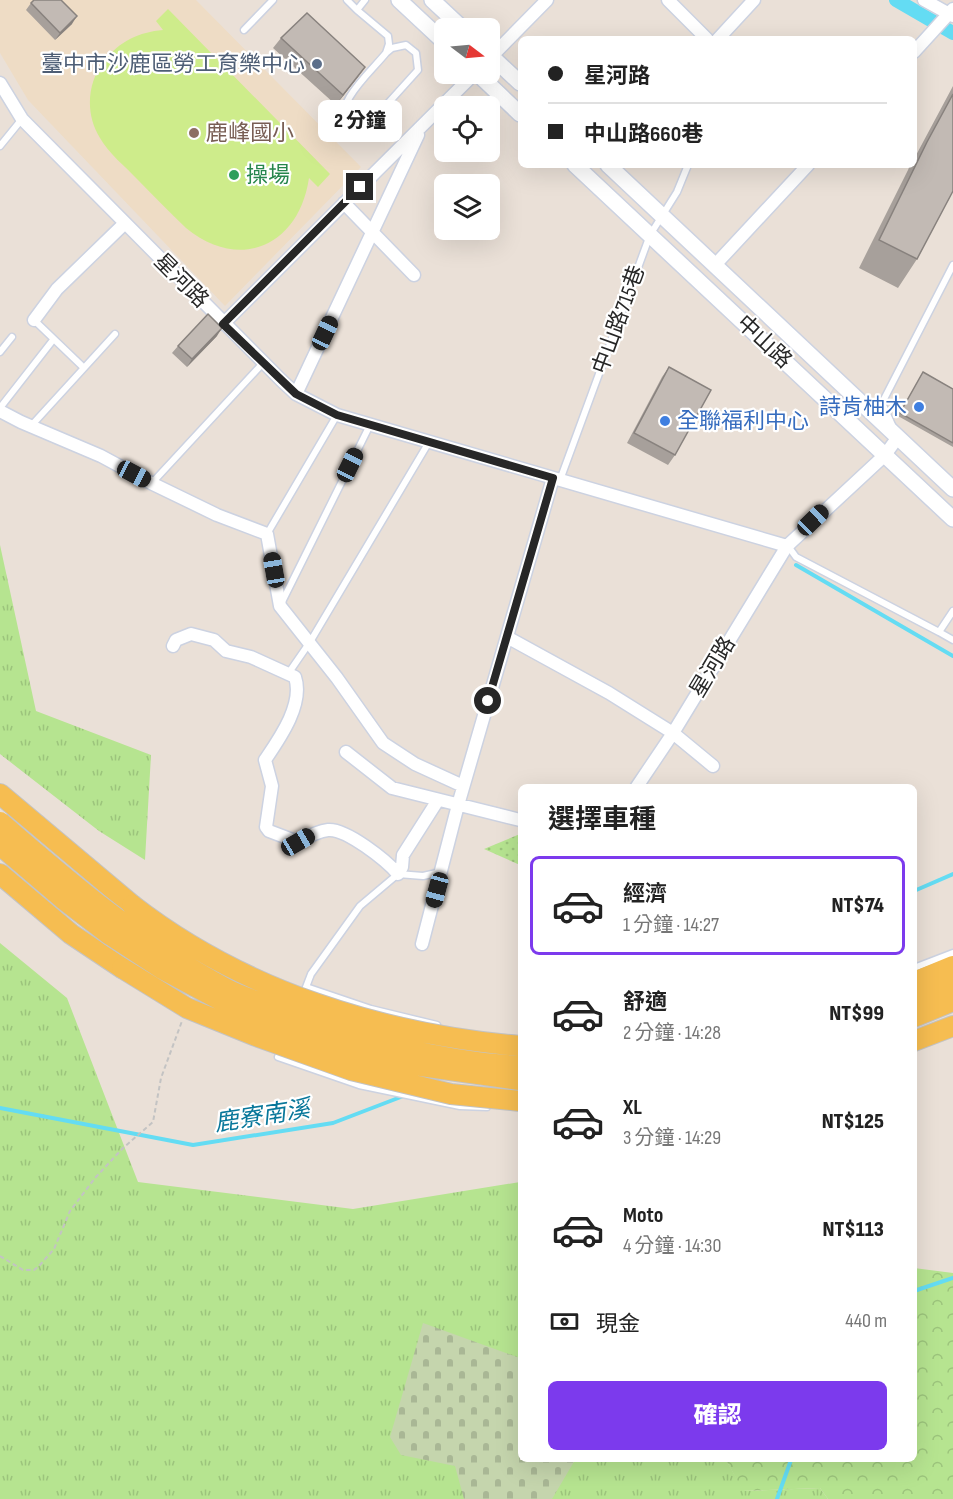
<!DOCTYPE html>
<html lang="zh-TW">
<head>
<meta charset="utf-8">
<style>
	:root { --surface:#fff; --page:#f2f2f2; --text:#222; --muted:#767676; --line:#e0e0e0; --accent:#7c3aed }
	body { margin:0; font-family:"Sofia Sans Condensed","Noto Sans TC",sans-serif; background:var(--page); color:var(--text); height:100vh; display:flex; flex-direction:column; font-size:22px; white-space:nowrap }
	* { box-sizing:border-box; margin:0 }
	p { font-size:20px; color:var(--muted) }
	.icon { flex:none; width:33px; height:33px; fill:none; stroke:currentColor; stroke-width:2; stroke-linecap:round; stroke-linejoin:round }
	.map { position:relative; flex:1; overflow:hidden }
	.panel { position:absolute; left:518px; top:784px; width:399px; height:678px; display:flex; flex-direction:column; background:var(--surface); border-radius:9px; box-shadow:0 6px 24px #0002 }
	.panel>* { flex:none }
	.guide { position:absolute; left:518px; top:36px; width:399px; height:132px; border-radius:9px; box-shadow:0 6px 24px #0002; display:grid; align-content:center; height:132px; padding:0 30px; background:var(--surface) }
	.needle { width:39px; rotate:106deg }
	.controls { position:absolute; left:434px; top:18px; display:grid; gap:12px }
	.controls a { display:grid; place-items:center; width:66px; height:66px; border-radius:9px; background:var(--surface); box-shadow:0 6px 24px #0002; font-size:30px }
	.end { position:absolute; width:27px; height:27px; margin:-14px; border:8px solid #272727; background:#fff; box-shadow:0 0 0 3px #fff }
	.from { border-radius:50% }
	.bubble { position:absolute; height:42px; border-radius:9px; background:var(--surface); box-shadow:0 6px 24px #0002; font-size:20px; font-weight:800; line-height:42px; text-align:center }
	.car { position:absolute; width:18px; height:36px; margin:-18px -9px; border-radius:8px; box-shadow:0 0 4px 2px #0007; background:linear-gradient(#222 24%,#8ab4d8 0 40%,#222 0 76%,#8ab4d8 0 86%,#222 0) }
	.guide b { display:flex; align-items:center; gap:21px; height:57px; font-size:22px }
	.guide b+b { border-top:2px solid var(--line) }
	.guide i { width:15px; height:15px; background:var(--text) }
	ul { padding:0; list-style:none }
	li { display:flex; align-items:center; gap:18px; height:99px; margin:0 12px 9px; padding:0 18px; border:3px solid transparent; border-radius:9px }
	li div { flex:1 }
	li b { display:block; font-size:22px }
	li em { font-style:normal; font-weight:800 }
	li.selected { border-color:var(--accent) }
	li>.icon { width:54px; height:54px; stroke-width:1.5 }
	h2 { padding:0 30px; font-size:27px; line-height:72px }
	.pay { display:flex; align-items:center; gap:15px; height:66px; padding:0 30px; font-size:22px }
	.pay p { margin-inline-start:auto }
	.primary-button { display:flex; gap:12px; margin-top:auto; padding:12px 30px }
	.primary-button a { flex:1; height:69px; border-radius:9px; background:var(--accent); color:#fff; font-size:24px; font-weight:800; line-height:69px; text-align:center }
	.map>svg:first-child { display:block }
</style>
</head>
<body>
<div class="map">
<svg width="953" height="1499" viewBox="0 0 953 1499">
	<defs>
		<pattern id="grass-tufts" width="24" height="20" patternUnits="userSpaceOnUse" patternTransform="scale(1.5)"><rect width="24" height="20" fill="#b6e490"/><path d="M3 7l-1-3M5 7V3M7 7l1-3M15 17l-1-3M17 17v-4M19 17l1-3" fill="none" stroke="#9cc47c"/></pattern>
		<pattern id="forest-crowns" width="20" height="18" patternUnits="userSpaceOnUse" patternTransform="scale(1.5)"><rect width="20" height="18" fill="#b6e490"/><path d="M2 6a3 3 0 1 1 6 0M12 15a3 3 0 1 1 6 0" fill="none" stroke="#9cc47c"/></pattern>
		<pattern id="cemetery-stones" width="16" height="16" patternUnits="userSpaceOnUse" patternTransform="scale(1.5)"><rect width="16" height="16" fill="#c5d5ad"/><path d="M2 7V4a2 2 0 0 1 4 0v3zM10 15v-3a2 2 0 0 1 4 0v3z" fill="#a9b795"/></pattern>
		<pattern id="park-dots" width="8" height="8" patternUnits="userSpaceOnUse" patternTransform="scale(1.5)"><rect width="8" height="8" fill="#b6e490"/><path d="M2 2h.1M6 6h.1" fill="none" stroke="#9cc47c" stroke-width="1.8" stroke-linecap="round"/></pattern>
	</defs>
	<rect width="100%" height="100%" fill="#eae0d7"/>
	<path fill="#eedcc5" d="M 0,0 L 196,0 L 361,167 L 225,306 L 28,100 L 0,53 Z"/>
	<path fill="url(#grass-tufts)" d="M 0,545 L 36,711 L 151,755 L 145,860 L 99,831 L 0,754 Z
		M 0,943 L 67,998 L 138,1182 L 353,1209 L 520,1182 L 520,1460 L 726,1460 L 744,1491 L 820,1488 L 828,1499 L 0,1499 Z"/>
	<path fill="url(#forest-crowns)" d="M 914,1268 L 953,1273 L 953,1499 L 828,1499 L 820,1488 L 743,1491 L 726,1460 L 914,1460 Z"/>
	<path fill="url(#cemetery-stones)" d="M 423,1323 L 520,1358 L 520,1460 L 575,1460 L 552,1499 L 464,1499 L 455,1466 L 401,1455 L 390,1437 Z"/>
	<path fill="url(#park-dots)" d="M 520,834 L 520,865 L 484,849 Z"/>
	<path fill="#ceec8b" d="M 168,9 L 330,174 L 318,187 L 309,178 C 299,246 240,272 186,228 C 169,212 153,195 137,179 C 125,166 109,154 100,138 C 85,114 87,83 104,61 C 120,41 139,32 163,30 L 156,21 Z"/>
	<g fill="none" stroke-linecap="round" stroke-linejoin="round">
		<path stroke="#64dcf3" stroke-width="4" d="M 796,565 L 953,656
			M 914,891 L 953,874
			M 0,1108 L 193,1145 L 333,1123 L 406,1095
			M 914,1291 L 953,1278
			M 777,1499 L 791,1460"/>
		<path stroke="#64dcf3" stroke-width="14" d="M 896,0 L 953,33"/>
		<g stroke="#ccd2e1" stroke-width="9">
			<path id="service" d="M 347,0 L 357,10
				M 365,0 L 357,10 L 388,36 L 389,44 L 386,53 C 368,75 337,100 341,131 L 353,137 L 363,131 L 418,70 L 416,53 L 406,45 L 392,48 L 386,53
				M 244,30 L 273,0
				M 0,146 L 22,119
				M 34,320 L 84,368
				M 0,352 L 12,337
				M 0,408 L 53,340
				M 892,425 L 882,403 L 953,265
				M 31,426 L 115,334
				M 560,480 L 650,235 L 677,192 L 688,165
				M 152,483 L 264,362
				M 267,534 L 337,415
				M 788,546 L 796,557 L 939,632 L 953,611
				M 282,602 L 370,425
				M 939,632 L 953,640
				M 293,675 L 290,671 L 310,642 L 429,442
				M 914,968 L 953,953
				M 306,987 L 371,1009 L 437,1025
				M 303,995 L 311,974 L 360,906 L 398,874 L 423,876 L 441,872
				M 281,1049 L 278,1057 L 359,1085 L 460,1106 L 487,1107"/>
		</g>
		<g stroke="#ccd2e1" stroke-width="15">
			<path id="minor" d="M 668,0 L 707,39
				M 924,0 L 953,16
				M 718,39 L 754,0
				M 914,52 L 953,9
				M 489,59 L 547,0
				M 0,83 L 22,119 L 281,380 L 296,394 L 337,415 L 787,546
				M 344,203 L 414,275
				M 715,265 L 808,165
				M 34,320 L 57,289 L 124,224
				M 223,324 L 474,74
				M 296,394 L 418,135
				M 0,411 L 21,422 L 101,456 L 151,483 L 217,515 L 267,534 L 280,606 L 337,678 L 383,743 L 415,764 L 463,786
				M 507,637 L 609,693 L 673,733 L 713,766
				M 173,646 L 176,640 L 191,634 L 214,640 L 226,651 L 251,657 L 295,677 C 304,704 280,738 265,760 L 272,786 L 266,827 L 269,831 L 298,842 C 307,837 318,831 328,830 C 346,828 387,861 398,874 L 402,867 L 403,855 L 438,800
				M 346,752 L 392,788 L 520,820
				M 636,788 L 673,733 L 787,546 L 885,455 L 898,437
				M 422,944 L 458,805 L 553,478"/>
		</g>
		<g stroke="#ccd2e1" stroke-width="18">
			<path id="tertiary" d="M 399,0 L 444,42
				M 432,0 L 462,28
				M 489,54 L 520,83
				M 478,74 L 520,114
				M 575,165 L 953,519
				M 608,165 L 953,489"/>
		</g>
		<g stroke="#c3c3c3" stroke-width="22">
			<path id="primary" d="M 0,794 L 132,905
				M 0,874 L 71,934 L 122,968
				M 914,982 L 953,966
				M 914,999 L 953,985
				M 914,1017 L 953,1001
				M 914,1041 L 953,1026"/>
		</g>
		<path stroke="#c3c3c3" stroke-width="2" stroke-dasharray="4.5 3" stroke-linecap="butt" d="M 0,1256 L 23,1270 L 34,1270 L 39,1266 L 54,1249 L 70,1211 L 95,1178 L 123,1148 L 153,1122 L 161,1078 L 182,1021"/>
		<use href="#service" stroke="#fff" stroke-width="6"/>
		<use href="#minor" stroke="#fff" stroke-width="12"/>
		<use href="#tertiary" stroke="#fff" stroke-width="15"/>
		<use href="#primary" stroke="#f6bd51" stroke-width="20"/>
		<g stroke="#c3c3c3" stroke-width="22" stroke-linecap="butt">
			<path id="primary-bridge" d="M 0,822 C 71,884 143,945 227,989 C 243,997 261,1003 278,1009 C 351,1038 442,1062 520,1066
				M 0,845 L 63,899 L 110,935 L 162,969 L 239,1010 L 323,1041 L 386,1061 L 520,1080
				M 132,905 C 243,991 381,1034 520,1046
				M 122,968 L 187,1008 L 256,1036 L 351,1070 L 451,1094 L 520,1101"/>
		</g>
		<use href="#primary-bridge" stroke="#f6bd51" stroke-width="20"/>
	</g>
	<path fill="#a7a09b" d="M 31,3 L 72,24 L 55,40 L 26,10 Z
		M 281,38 L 365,67 L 336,105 L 273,48 Z
		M 953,86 L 953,191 L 917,259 L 898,288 L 859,268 L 908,170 L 910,165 L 914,165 L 914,159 Z
		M 217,336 L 187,367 L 172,353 L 178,346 Z
		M 669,367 L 675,455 L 668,465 L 627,443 L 662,377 Z
		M 923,372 L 953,389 L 953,447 L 898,416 Z"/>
	<path fill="#88827e" d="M 77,16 L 72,24 L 55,40 L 60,33 Z
		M 365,67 L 358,77 L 336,105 L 343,95 Z
		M 222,328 L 217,336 L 187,367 L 192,359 Z"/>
	<path fill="#c2bab4" stroke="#88827e" stroke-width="1.5" d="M 34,0 L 61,0 L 77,16 L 60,33 L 31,3 Z
		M 307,13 L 365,67 L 343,95 L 281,38 Z
		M 953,94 L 953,191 L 917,259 L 879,240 L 927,142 Z
		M 208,314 L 222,328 L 192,359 L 178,346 Z
		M 669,367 L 711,390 L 675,455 L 634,433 Z
		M 923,372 L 953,389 L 953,443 L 900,413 Z"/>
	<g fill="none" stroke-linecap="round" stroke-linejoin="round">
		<path stroke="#272727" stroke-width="8" d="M 360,187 L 223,324 L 296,394 L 337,415 L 553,478 L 488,701"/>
	</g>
	<circle fill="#5c6f8a" stroke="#fff" stroke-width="2" cx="317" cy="64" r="6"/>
	<circle fill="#8d6e63" stroke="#fff" stroke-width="2" cx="194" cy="133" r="6"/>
	<circle fill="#2e9e5b" stroke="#fff" stroke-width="2" cx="234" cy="175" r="6"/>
	<g fill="#3f7fe0" stroke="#fff" stroke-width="2">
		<circle cx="919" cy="407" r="6"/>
		<circle cx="665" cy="421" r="6"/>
	</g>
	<g text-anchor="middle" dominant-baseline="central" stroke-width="4.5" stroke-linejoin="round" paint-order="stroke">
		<g font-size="22" fill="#4e5e75" stroke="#fff" text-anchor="end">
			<text x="305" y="64">臺中市沙鹿區勞工育樂中心</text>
		</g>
		<g font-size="22" fill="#785e54" stroke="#fff" text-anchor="start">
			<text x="206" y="133">鹿峰國小</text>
		</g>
		<g font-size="22" fill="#27864d" stroke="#fff" text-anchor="start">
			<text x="246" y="175">操場</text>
		</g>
		<g font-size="22" fill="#272727" stroke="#fff">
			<text transform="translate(181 281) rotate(45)">星河路</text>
			<text transform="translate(619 320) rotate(-70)">中山路715巷</text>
			<text transform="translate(764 342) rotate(43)">中山路</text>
			<text transform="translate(713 667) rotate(-59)">星河路</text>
		</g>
		<g font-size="22" fill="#366cbe" stroke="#fff" text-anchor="end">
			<text x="907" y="407">詩肯柚木</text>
			<text x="677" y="421" text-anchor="start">全聯福利中心</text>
		</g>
		<g font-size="24" font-style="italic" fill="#08779a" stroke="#fff">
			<text transform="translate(262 1116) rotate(-9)">鹿寮南溪</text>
		</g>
	</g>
</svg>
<div class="controls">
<a><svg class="needle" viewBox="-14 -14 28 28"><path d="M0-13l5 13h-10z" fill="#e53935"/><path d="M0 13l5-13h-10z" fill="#767676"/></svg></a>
<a><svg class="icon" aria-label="locate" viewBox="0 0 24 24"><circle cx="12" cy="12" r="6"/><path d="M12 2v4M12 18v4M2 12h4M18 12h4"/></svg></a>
<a><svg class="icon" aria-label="layers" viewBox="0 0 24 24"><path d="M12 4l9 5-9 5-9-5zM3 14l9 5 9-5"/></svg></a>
</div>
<i class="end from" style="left:488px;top:701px"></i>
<i class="end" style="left:360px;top:187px"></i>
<div class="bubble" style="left:318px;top:100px;width:84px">2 分鐘</div>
<i class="car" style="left:325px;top:333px;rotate:25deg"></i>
<i class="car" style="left:350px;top:465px;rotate:26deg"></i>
<i class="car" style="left:134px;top:474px;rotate:118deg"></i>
<i class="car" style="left:813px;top:520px;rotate:46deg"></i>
<i class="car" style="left:274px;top:570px;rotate:350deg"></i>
<i class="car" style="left:298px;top:842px;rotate:60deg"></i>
<i class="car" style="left:437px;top:890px;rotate:195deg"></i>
<div class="guide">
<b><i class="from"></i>星河路</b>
<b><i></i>中山路660巷</b>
</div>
<section class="panel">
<h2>選擇車種</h2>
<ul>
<li class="selected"><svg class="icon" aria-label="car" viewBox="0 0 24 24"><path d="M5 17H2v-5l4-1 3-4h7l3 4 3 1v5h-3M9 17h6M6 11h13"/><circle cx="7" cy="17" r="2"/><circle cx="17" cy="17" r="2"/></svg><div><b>經濟</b><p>1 分鐘 · 14:27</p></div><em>NT$74</em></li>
<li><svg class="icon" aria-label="car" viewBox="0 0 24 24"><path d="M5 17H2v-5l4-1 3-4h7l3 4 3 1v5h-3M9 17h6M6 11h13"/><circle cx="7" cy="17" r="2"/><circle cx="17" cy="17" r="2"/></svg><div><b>舒適</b><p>2 分鐘 · 14:28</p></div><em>NT$99</em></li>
<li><svg class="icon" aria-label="car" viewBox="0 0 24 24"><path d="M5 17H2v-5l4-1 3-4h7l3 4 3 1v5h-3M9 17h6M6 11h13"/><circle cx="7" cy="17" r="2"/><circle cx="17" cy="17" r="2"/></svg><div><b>XL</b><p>3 分鐘 · 14:29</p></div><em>NT$125</em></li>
<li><svg class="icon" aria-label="car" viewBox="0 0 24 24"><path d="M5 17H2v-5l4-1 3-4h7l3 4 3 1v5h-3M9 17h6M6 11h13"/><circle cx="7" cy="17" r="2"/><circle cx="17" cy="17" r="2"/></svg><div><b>Moto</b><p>4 分鐘 · 14:30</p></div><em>NT$113</em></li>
</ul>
<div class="pay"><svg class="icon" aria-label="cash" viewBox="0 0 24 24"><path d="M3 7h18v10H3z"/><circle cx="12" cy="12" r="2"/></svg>現金<p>440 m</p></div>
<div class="primary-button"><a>確認</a></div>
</section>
</div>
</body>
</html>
